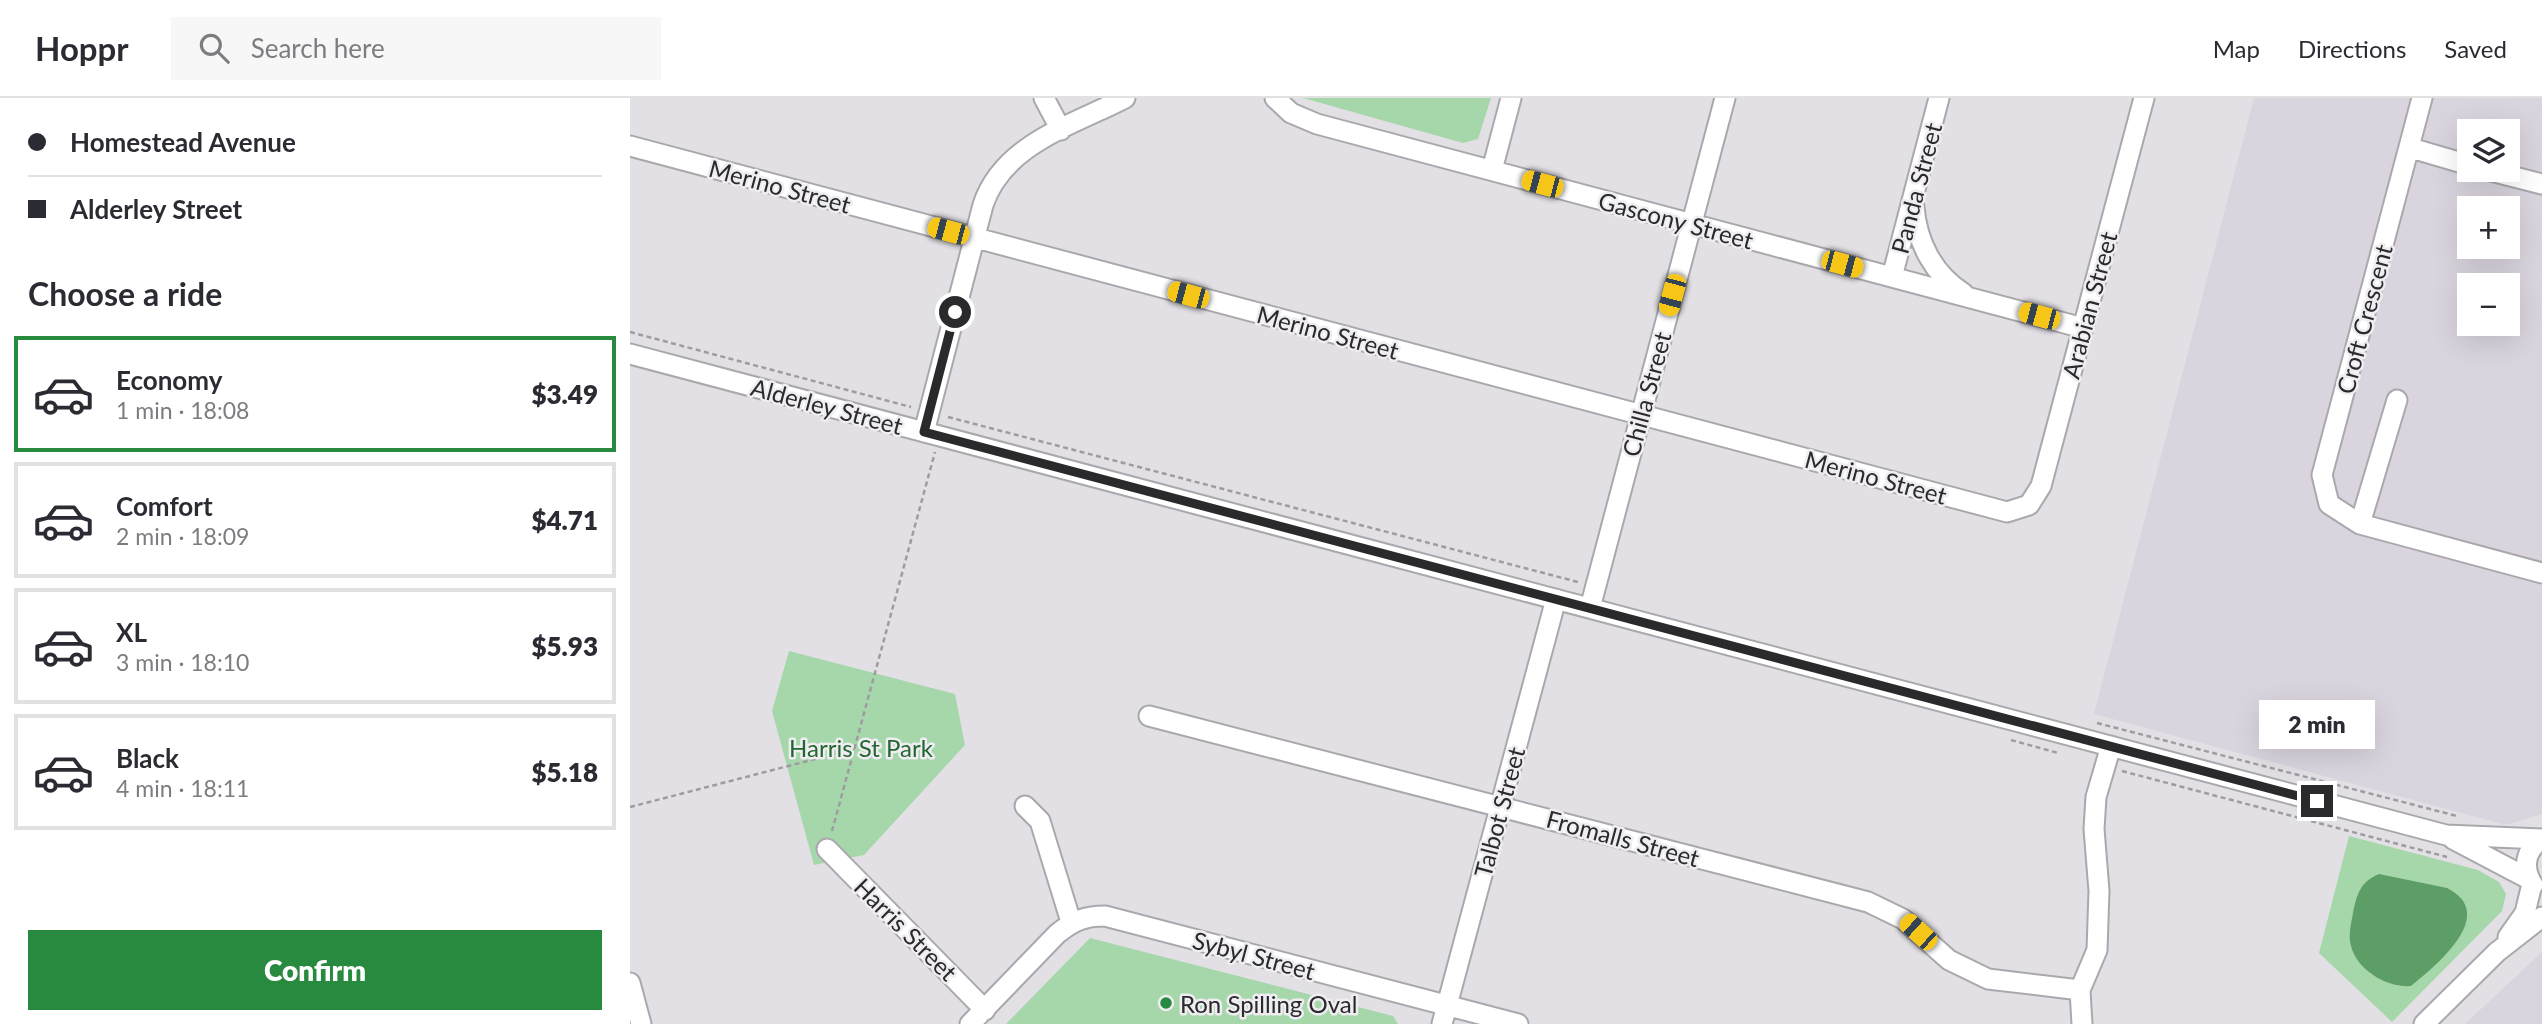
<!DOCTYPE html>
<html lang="en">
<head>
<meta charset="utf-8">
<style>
	:root { --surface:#fff; --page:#f7f7f7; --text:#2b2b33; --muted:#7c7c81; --line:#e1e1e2; --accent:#278a3e }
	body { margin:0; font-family:Lato,sans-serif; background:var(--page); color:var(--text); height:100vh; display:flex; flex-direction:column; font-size:26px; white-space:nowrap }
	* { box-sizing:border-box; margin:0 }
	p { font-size:23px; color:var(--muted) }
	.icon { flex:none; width:38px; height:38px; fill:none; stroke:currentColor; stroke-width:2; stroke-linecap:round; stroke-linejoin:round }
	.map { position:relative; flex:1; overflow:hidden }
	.details { display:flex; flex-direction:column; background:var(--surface); width:630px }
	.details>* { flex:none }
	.top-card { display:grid; align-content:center; height:154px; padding:0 28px; background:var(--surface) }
	.buttons { position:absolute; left:1827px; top:21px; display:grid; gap:14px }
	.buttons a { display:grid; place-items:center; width:63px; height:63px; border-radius:0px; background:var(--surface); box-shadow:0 7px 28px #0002; font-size:35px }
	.end { position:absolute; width:32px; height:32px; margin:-16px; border:9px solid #2a292b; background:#fff; box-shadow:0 0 0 4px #fff }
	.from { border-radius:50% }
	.bubble { position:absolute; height:49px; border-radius:0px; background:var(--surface); box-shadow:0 7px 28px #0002; font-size:23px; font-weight:800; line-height:49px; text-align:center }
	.car { position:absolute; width:21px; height:42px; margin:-21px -10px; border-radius:9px; box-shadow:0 0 5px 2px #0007; background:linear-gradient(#f5c518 24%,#345 0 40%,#f5c518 0 76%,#345 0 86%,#f5c518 0) }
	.top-card b { display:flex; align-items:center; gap:24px; height:66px; font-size:26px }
	.top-card b+b { border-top:2px solid var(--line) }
	.top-card i { width:18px; height:18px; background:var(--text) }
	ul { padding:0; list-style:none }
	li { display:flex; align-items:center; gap:21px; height:116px; margin:0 14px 10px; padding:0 14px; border:4px solid var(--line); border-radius:0px }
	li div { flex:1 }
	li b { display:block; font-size:26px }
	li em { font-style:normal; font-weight:800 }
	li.current { border-color:var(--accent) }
	li>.icon { width:63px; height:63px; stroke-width:1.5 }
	h2 { padding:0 28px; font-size:32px; line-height:84px }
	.action { display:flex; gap:14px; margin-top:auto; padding:14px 28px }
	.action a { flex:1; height:80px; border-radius:0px; background:var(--accent); color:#fff; font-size:28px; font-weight:800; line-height:80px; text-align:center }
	header { display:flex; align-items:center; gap:42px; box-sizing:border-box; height:98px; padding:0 35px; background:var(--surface); border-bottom:2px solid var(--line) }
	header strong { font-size:33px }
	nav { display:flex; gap:38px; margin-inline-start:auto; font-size:24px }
	.search { width:490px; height:63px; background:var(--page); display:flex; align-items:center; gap:18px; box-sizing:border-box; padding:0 24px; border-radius:0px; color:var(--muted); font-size:26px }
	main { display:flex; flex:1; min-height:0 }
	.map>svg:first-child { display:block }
</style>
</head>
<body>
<header>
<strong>Hoppr</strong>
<div class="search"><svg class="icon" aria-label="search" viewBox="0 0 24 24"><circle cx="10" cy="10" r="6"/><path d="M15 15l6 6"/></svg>Search here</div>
<nav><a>Map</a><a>Directions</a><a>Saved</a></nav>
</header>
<main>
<section class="details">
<div class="top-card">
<b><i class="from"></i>Homestead Avenue</b>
<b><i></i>Alderley Street</b>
</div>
<h2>Choose a ride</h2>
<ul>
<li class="current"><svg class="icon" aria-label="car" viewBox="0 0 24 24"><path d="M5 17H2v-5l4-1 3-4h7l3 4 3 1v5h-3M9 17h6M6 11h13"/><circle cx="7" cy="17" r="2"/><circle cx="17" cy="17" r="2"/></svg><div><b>Economy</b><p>1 min · 18:08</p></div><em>$3.49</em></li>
<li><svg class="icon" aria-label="car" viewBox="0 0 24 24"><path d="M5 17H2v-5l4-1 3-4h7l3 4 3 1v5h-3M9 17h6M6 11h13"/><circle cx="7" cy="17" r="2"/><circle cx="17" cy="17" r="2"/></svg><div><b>Comfort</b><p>2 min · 18:09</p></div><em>$4.71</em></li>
<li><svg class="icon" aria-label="car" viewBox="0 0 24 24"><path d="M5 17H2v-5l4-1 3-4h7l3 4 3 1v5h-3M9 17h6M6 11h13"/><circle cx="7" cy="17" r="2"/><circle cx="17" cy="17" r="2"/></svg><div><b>XL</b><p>3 min · 18:10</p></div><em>$5.93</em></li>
<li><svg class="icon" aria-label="car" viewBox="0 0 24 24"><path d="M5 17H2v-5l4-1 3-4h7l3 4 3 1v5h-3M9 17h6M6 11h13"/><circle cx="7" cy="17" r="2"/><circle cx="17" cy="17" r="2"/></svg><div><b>Black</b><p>4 min · 18:11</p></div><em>$5.18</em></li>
</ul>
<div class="action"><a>Confirm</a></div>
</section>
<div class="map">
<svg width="1912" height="926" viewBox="0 0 1912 926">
	<rect width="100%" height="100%" fill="#e2e0e4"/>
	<path fill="#dad4df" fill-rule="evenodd" d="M 1624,0 L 1912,0 L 1912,716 L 1876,727 L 1464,616 ZM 1839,33 L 1878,33 L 1878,72 L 1839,72 ZM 1839,110 L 1878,110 L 1878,149 L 1839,149 ZM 1839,187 L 1878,187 L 1878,226 L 1839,226 Z
		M 1912,854 L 1912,926 L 1835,926 Z"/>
	<path fill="#a6d7ab" d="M 673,0 L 861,0 L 848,41 L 833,45 Z
		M 159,553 L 325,596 L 335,647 L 234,757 L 184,767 L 142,613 Z
		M 1719,738 L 1848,772 L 1869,784 L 1876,796 L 1872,813 L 1762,924 L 1689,855 Z
		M 460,840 L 763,918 L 768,926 L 376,926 Z"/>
	<path fill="#5c9e65" d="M 1749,776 L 1817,790 C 1869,816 1807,867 1781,888 C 1757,890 1727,872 1721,848 C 1718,837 1721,826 1723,815 C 1727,796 1730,784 1749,776 Z"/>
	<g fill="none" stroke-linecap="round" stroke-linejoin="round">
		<g stroke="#aaa8ac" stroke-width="23">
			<path id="minor" d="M 414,0 L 431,32
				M 645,0 L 661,15 L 687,26 L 1453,230
				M 1792,0 L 1692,377 L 1699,406 L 1730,426 L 1912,475
				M 0,48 L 1377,414 L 1399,407 L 1411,388 L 1514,0
				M 1781,50 L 1839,67
				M 862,72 L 881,0
				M 1857,72 L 1912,86
				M 1284,109 C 1287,144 1303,176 1333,195
				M 1262,179 L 1309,0
				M 0,256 L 1816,737 L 1912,741
				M 294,334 L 353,107 C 373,46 443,27 495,0
				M 1730,426 L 1767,302
				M 960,510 L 1095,0
				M 519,618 L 1238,804 L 1273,821 L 1319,862 L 1358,881 L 1450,892
				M 395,708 L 410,723 L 441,824
				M 1823,741 L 1899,781
				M 197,751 L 355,912
				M 1903,787 C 1892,770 1895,752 1912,741
				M 1878,839 L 1895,815 L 1902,786
				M 0,885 L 11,926
				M 340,926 L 427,836 C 443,823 454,818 475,818 L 888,926
				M 812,926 L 926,501
				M 1452,926 L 1450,892 L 1467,852 L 1469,793 L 1464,731 L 1466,699 L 1481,648
				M 1794,926 L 1867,854 L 1912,819"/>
		</g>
		<path stroke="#9e9ca0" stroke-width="2.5" stroke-dasharray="5 3.5" stroke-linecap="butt" d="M 0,234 L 281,309
			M 318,319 L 948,484
			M 1467,625 L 1827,718
			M 1381,642 L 1428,655
			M 1492,673 L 1817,759
			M 0,709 L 224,651
			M 202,733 L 305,354"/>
		<use href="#minor" stroke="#fff" stroke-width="19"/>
	</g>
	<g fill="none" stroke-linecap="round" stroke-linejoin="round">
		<path stroke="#2a292b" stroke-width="9" d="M 325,214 L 294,334 L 1687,703"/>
	</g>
	<circle fill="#278a3e" stroke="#efedf1" stroke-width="2.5" cx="536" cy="905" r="7"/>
	<g text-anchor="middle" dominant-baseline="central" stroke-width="5" stroke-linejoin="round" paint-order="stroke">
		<g font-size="24" fill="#2a292b" stroke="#efedf1">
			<text transform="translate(150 88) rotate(15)">Merino Street</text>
			<text transform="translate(1286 90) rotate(-75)">Panda Street</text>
			<text transform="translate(1046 122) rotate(15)">Gascony Street</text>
			<text transform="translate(1459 207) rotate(-75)">Arabian Street</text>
			<text transform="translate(1734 221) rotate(-75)">Croft Crescent</text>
			<text transform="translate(698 234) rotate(15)">Merino Street</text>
			<text transform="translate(1016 296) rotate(-75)">Chilla Street</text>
			<text transform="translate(197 308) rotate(15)">Alderley Street</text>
			<text transform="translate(1246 379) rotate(15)">Merino Street</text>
			<text transform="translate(869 714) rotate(-75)">Talbot Street</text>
			<text transform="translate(993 740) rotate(15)">Fromalls Street</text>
			<text transform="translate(276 831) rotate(45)">Harris Street</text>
			<text transform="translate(624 857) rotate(15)">Sybyl Street</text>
		</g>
		<g font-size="24" fill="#226730" stroke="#efedf1">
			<text x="231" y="649">Harris St Park</text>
		</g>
		<g font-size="24" fill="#2a292b" stroke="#efedf1" text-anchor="start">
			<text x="550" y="905">Ron Spilling Oval</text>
		</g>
	</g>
</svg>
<div class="buttons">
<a><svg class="icon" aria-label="layers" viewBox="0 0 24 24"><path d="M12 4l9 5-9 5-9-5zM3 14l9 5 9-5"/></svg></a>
<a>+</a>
<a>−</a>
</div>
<i class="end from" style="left:325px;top:214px"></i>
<i class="end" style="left:1687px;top:703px"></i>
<div class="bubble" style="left:1629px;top:602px;width:116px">2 min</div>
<i class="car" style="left:912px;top:86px;rotate:285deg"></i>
<i class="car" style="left:318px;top:133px;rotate:285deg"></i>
<i class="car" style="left:1212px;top:166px;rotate:105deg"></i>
<i class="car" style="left:558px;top:197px;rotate:285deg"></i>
<i class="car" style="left:1042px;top:197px;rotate:195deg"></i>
<i class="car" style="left:1409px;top:218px;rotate:285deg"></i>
<i class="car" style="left:1288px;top:834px;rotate:312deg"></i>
</div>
</main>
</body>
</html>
